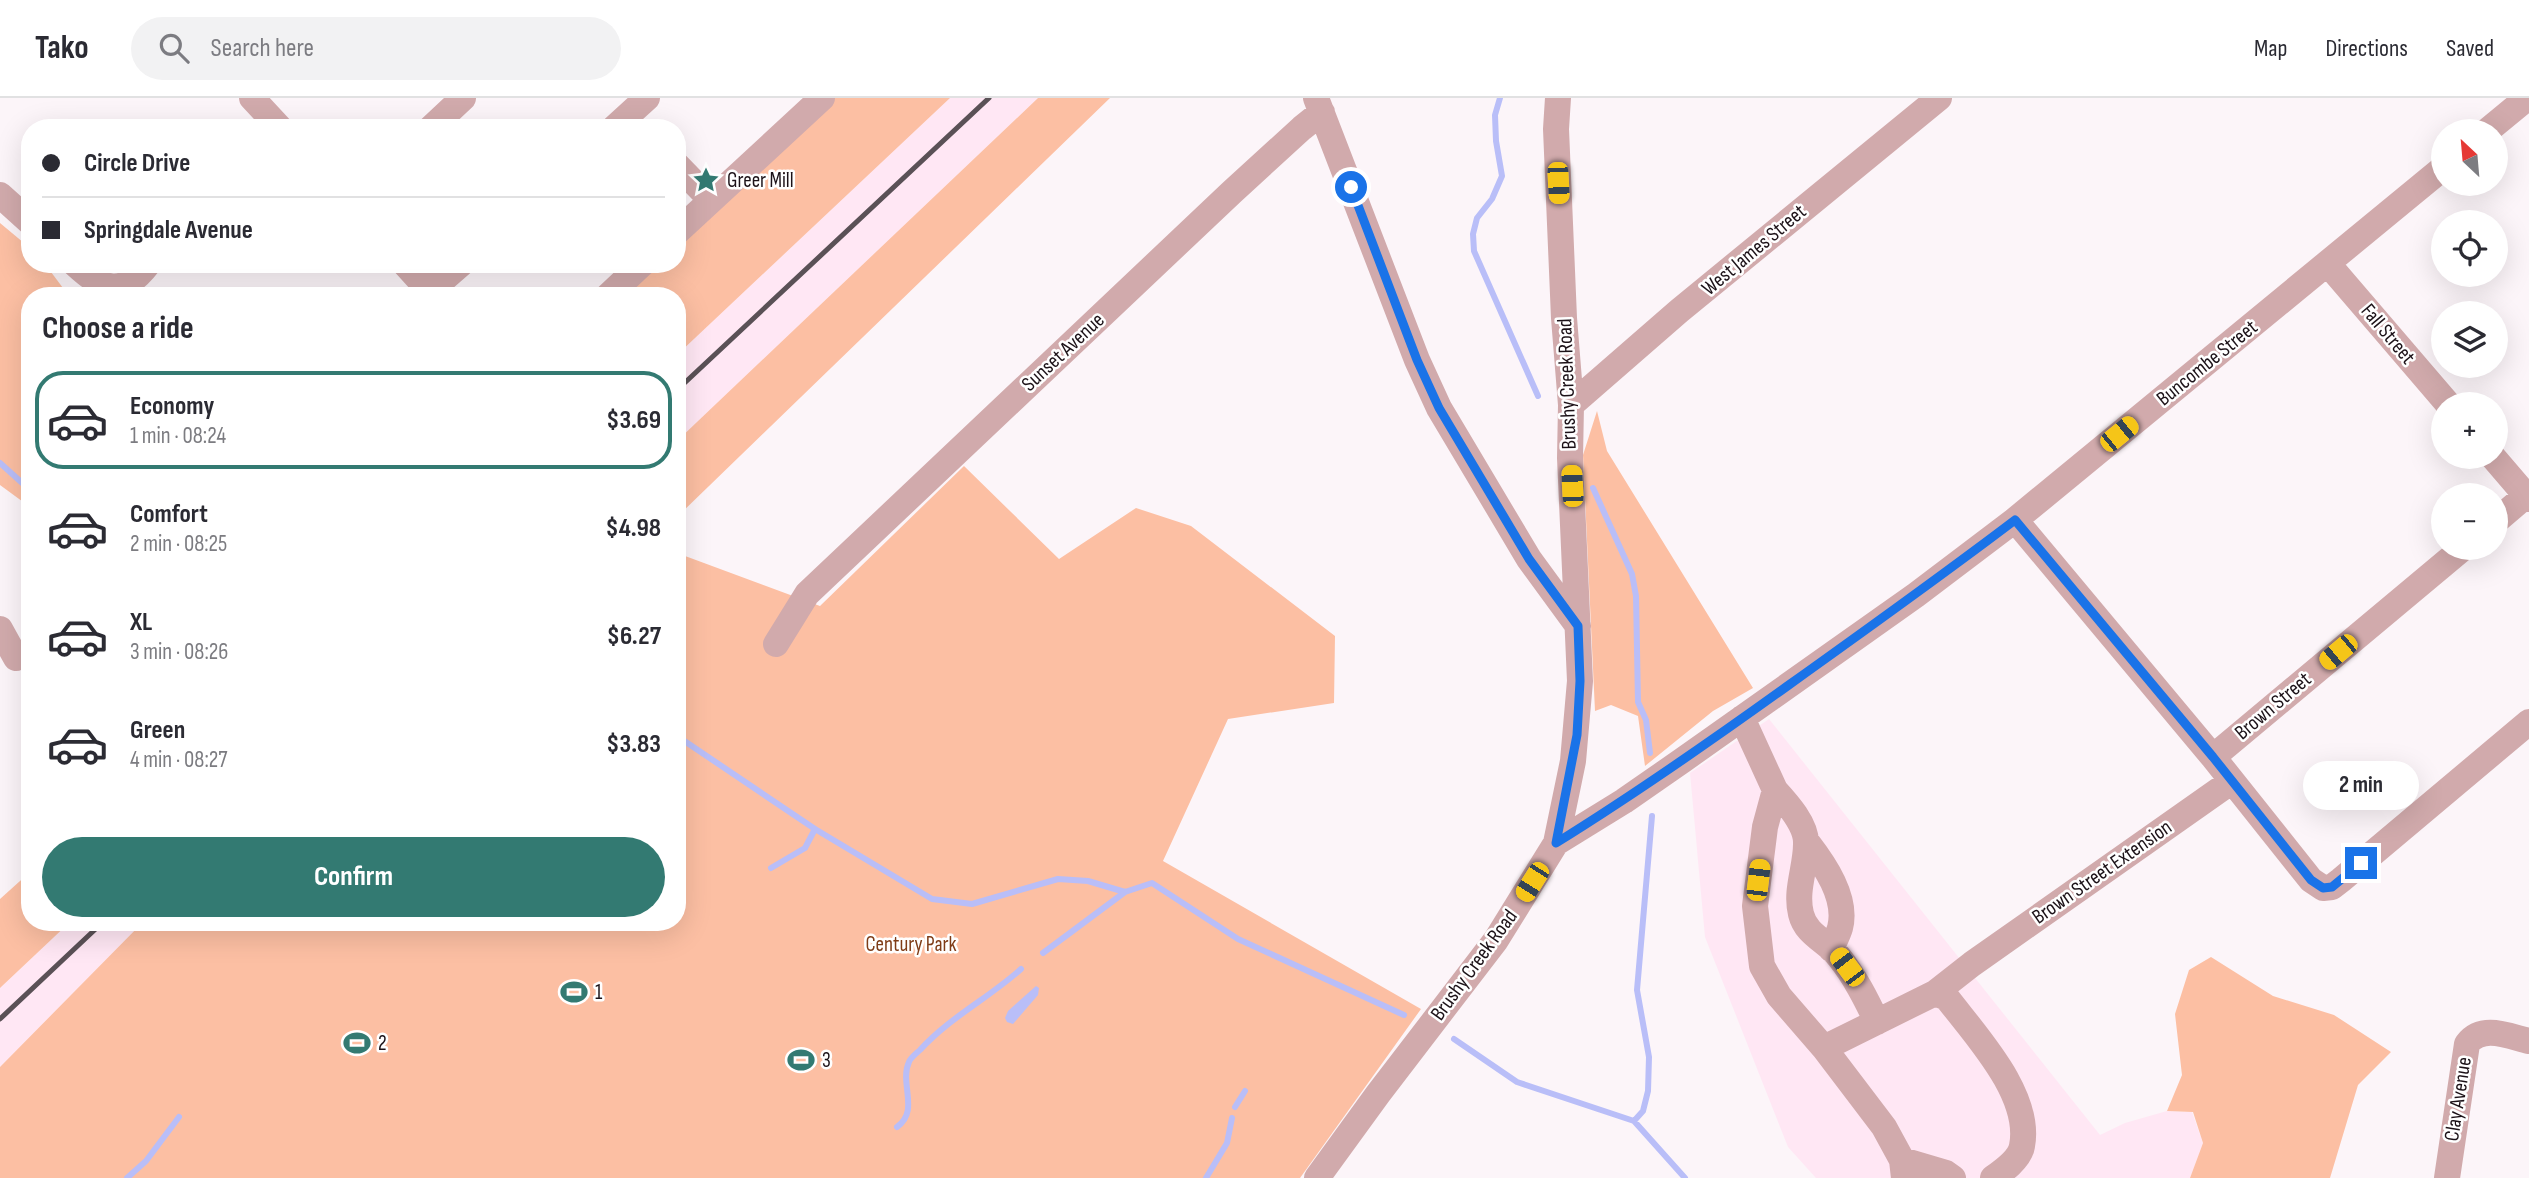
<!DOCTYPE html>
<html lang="en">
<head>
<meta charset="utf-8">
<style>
	:root { --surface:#fff; --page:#f2f2f3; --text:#2b2b33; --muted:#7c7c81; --line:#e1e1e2; --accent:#337a72 }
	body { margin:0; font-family:"Sofia Sans Condensed",sans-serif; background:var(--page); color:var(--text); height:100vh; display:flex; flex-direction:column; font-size:26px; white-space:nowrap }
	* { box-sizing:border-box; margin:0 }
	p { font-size:23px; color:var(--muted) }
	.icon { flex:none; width:38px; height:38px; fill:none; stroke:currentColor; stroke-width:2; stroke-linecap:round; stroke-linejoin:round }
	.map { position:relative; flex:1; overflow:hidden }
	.details { position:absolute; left:21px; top:189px; width:665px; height:644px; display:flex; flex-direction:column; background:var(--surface); border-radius:28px; box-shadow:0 7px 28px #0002 }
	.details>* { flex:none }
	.hud { position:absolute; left:21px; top:21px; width:665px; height:154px; border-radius:28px; box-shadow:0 7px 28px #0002; display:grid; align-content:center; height:154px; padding:0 21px; background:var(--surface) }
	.needle { width:46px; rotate:334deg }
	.tools { position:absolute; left:2431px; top:21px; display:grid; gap:14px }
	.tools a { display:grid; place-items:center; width:77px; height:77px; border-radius:50%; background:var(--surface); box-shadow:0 7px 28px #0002; font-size:35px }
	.end { position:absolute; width:32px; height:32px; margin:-16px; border:9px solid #1a73e8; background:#fff; box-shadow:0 0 0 4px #fff }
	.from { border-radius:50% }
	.bubble { position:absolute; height:49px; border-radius:24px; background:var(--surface); box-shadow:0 7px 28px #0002; font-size:23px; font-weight:700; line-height:49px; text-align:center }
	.car { position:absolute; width:21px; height:42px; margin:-21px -10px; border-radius:9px; box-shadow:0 0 5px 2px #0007; background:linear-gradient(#f5c518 24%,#345 0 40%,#f5c518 0 76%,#345 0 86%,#f5c518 0) }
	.hud b { display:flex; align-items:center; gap:24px; height:66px; font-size:26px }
	.hud b+b { border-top:2px solid var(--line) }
	.hud i { width:18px; height:18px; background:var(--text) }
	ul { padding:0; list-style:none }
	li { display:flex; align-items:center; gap:21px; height:98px; margin:0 14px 10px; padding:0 7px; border:4px solid transparent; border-radius:28px }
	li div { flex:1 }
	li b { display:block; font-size:26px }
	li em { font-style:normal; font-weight:700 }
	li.active { border-color:var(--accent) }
	li>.icon { width:63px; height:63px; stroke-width:1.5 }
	h2 { padding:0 21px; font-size:32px; line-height:84px }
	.action { display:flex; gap:14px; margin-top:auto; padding:14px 21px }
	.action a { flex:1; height:80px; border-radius:42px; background:var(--accent); color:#fff; font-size:28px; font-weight:700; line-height:80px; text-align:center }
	header { display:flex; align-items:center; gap:42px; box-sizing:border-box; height:98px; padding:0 35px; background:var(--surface); border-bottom:2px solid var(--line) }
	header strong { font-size:33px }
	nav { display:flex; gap:38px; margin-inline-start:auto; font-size:24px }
	.search { width:490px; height:63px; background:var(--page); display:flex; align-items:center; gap:18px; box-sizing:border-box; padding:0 24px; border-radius:38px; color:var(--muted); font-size:26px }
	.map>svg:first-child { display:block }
</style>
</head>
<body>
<header>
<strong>Tako</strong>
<div class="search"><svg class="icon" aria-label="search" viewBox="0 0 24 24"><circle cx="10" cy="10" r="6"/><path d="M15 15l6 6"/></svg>Search here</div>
<nav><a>Map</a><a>Directions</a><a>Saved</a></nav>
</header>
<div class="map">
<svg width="2529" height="1080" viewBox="0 0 2529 1080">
	<rect width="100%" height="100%" fill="#fcf5f9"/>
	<path fill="#ffe7f4" d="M 950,0 L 1038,0 L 677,343 L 677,257 Z
		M 1769,621 L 2100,1037 L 2125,1025 L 2167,1013 L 2192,1014 L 2203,1045 L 2190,1080 L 1816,1080 L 1788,1049 L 1705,839 L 1690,675 Z
		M 70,824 L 143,824 L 0,969 L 0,890 Z"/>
	<path fill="#fcbfa3" d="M 826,0 L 950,0 L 677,257 L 677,198 L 608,198 L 643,166 L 677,166 L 677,135 Z
		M 1038,0 L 1110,0 L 677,419 L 677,343 Z
		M 0,125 L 30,150 L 30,166 L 45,166 L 69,198 L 30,198 L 30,409 L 0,387 Z
		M 1597,313 L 1607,353 L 1753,590 L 1713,613 L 1645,668 L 1638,618 L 1611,607 L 1595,613 L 1583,357 Z
		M 964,368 L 1059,461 L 1136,410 L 1191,428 L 1335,538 L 1334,605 L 1228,621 L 1163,763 L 1421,911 L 1300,1080 L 0,1080 L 0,969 L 143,824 L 677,824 L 677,455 L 820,508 Z
		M 30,774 L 30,824 L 70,824 L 0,890 L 0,801 Z
		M 2211,859 L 2273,898 L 2334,917 L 2391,954 L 2358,987 L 2330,1080 L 2190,1080 L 2203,1045 L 2193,1014 L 2167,1013 L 2182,977 L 2175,916 L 2189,872 Z"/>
	<path fill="#b9bef8" d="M 1036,888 L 1039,890 L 1038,897 L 1013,926 L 1007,924 L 1005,920 L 1008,913 Z"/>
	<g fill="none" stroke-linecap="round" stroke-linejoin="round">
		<path stroke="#b9bef8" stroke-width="6" d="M 1500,0 L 1495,17 L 1496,43 L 1502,78 L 1492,101 L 1477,120 L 1473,136 L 1474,153 L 1538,298
			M 0,365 L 30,392
			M 1593,390 L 1632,476 L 1636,498 L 1638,604 L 1646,622 L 1650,655
			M 677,638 L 815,731 L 932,801 L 972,806 L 1058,781 L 1088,783 L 1125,794 L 1152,785 L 1238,841 L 1404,917
			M 771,770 L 805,750 L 815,731
			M 1043,855 L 1125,794
			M 1454,941 L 1517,984 L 1634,1023 L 1685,1080
			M 1235,1009 L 1245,993
			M 1634,1023 L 1643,1013 L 1648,993 L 1649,959 L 1637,892 L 1652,718
			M 897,1029 C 920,1013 899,985 909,964 C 911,959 917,955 920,952 C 950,919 989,900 1021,871
			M 127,1080 L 146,1063 L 179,1019
			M 1206,1080 L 1227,1045 L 1232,1020"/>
		<path stroke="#d1aaac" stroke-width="26" d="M 252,0 L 280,30
			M 1316,0 L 1417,262 L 1439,310 L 1529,461 L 1578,528
			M 431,30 L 463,0
			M 614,30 L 647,0
			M 2487,33 L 2527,0
			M 677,67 L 711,102
			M 0,97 L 30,124
			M 677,134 L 822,0
			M 75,166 C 103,192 122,200 148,166
			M 405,166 L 434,198
			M 2328,166 L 2448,306
			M 430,193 L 461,166
			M 608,198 L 642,166
			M 1571,307 L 1679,213 L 1939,0
			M 2493,359 L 2529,401
			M 2015,422 L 2213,659 L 2311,782 L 2323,790 L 2332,789 L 2341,782 L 2529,624
			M 2496,423 L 2529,395
			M 0,531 L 16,560
			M 776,546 L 807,496 L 1232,94 L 1302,30 L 1322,14
			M 1742,620 L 1775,692 L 1765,729 L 1755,808 L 1762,868 L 1779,898 L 1824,950 L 1884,1029 L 1902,1062 L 1904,1080
			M 2213,659 L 2463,450
			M 1775,692 C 1787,705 1807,727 1806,746 C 1806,770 1795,792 1801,816 C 1806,837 1827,843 1839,859 C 1855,879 1866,901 1877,924
			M 1807,744 C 1824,766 1848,800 1840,830 C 1838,837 1834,844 1831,851
			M 1556,745 L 1624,703 L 1683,662 L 1916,497 L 2015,422 L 2443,70
			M 1935,895 L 1972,866 L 2232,683
			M 1824,950 L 1935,895 L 1947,900 C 1976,938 2032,997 2022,1048 C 2020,1061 2003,1073 1993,1080
			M 1902,1062 L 1946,1075 L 1953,1080
			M 1317,1080 L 1378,996 L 1496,842 L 1556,745 L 1573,663 L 1580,583 L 1570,360 L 1571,307 L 1564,220 L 1556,31 L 1558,0
			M 2447,1080 L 2467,946 C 2482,926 2508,938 2529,943"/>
		<path stroke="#5a5156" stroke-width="5" d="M 677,292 L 989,0
			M 0,921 L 103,824"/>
	</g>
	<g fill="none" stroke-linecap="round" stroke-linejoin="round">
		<path stroke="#1a73e8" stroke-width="9" d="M 1351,89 L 1417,262 L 1439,310 L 1529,461 L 1578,528 L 1580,583 L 1577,637 L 1556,745 C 1635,696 1711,643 1786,589 C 1863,534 1940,479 2015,422 L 2213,659 L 2311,782 L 2323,790 L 2332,789 L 2361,765"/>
	</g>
	<defs>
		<g id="sight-bare" transform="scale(2.1)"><path d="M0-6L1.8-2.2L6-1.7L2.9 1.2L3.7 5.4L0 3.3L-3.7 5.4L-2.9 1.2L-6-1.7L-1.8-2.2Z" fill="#337a72" stroke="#fff" stroke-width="2.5" paint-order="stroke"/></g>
		<g id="stadium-bare" transform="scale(2.1)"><path d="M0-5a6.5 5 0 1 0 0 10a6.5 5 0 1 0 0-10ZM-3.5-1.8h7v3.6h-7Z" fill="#337a72" stroke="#fff" stroke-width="2.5" paint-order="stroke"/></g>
	</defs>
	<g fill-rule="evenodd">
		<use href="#sight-bare" x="706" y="82"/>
		<use href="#stadium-bare" x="574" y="894"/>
		<use href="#stadium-bare" x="357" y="945"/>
		<use href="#stadium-bare" x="801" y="962"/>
	</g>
	<g text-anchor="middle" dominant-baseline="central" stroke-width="5" stroke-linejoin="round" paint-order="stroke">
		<g font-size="21" fill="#1c1218" stroke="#fff" text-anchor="start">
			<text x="727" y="82">Greer Mill</text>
			<text x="595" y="894">1</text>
			<text x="378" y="945">2</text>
			<text x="822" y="962">3</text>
		</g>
		<g font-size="21" fill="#1c1218" stroke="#fff">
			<text transform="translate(1754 152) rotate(-40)">West James Street</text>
			<text transform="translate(2388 236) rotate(50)">Fall Street</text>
			<text transform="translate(1063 254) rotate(-43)">Sunset Avenue</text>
			<text transform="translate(2207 265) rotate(-39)">Buncombe Street</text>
			<text transform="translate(1567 286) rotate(-92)">Brushy Creek Road</text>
			<text transform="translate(2273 608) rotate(-40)">Brown Street</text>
			<text transform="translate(2102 774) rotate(-35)">Brown Street Extension</text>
			<text transform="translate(1474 867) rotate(-54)">Brushy Creek Road</text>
			<text transform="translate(2458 1001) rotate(-81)">Clay Avenue</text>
		</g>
		<g font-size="21" fill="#7f3c17" stroke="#fff">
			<text x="911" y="846">Century Park</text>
		</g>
	</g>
</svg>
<div class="tools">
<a><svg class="needle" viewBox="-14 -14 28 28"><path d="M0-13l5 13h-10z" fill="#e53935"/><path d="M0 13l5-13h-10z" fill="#7c7c81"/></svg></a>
<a><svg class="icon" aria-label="locate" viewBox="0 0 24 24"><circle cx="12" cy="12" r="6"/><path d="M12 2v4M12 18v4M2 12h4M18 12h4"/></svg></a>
<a><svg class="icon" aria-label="layers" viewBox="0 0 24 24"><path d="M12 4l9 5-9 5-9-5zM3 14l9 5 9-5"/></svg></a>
<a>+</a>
<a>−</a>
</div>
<i class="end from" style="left:1351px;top:89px"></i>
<i class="end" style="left:2361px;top:765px"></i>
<div class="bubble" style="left:2303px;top:663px;width:116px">2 min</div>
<i class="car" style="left:1558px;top:85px;rotate:177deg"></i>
<i class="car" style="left:2119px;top:336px;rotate:51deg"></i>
<i class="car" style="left:1572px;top:388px;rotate:357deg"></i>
<i class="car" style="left:2338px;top:554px;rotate:230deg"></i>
<i class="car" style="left:1758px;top:782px;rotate:7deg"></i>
<i class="car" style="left:1532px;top:784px;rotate:212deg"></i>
<i class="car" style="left:1847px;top:869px;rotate:323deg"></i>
<div class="hud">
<b><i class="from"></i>Circle Drive</b>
<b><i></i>Springdale Avenue</b>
</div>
<section class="details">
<h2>Choose a ride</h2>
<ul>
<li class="active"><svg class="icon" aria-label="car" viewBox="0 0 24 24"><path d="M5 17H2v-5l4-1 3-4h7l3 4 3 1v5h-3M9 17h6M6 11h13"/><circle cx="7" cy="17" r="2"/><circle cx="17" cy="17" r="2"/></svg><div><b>Economy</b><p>1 min · 08:24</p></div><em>$3.69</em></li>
<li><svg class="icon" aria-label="car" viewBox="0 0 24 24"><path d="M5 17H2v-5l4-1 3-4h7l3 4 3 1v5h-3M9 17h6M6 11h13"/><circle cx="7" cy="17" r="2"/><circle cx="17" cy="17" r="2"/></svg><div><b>Comfort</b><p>2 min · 08:25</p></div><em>$4.98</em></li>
<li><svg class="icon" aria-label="car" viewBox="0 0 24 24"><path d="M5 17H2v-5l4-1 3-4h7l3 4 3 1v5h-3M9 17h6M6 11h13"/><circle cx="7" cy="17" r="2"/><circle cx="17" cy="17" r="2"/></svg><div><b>XL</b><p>3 min · 08:26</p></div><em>$6.27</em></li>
<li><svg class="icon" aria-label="car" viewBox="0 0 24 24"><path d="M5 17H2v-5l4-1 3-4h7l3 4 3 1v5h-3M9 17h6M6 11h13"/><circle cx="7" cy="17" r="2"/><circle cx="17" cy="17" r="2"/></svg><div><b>Green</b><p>4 min · 08:27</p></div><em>$3.83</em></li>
</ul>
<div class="action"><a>Confirm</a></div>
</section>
</div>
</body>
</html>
